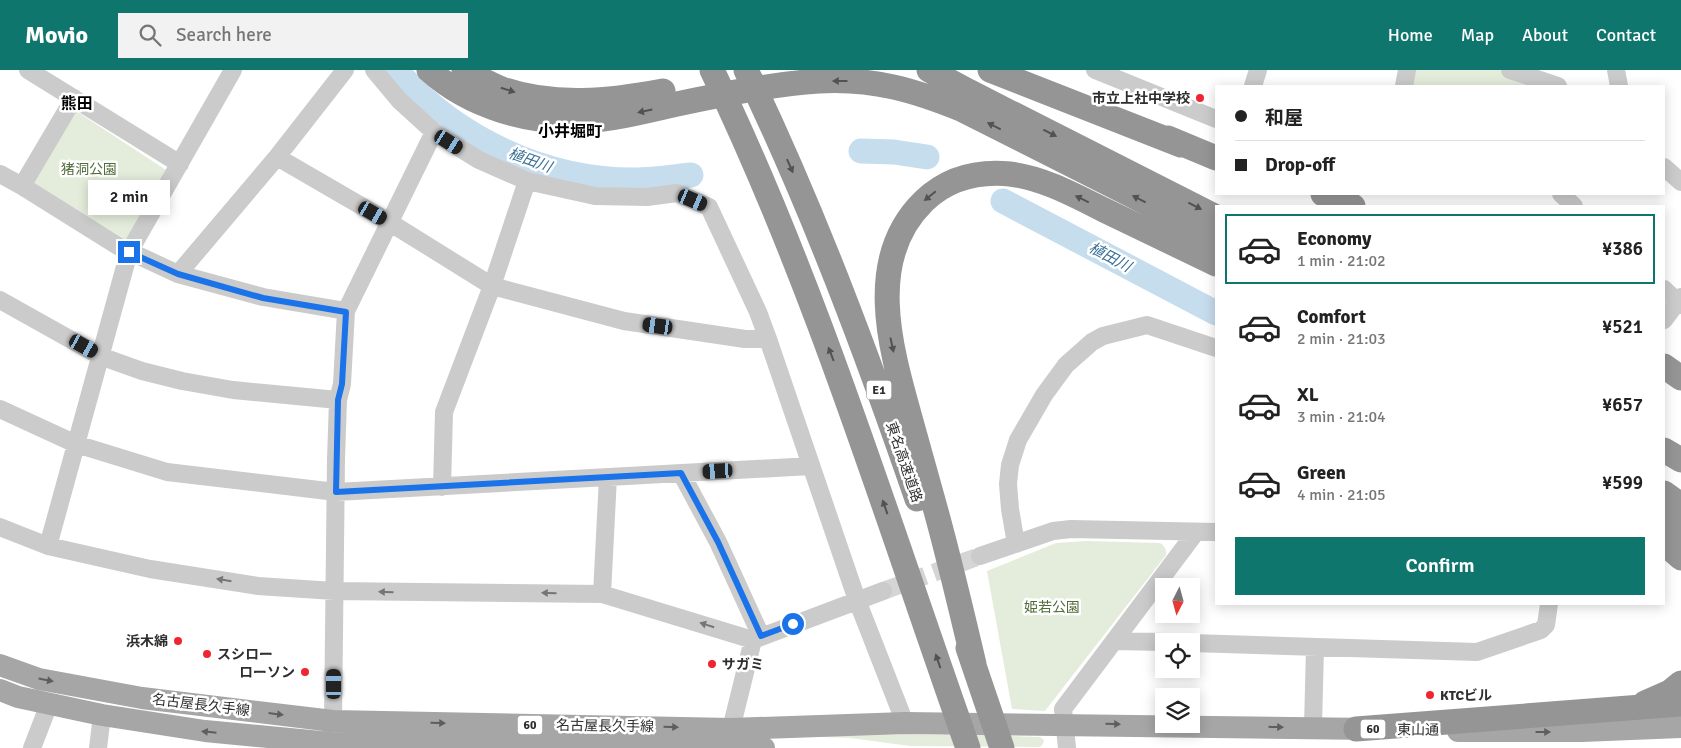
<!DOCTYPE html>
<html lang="en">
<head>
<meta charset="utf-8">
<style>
	:root { --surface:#fff; --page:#f2f2f2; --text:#222; --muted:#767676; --line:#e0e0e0; --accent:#0f766e }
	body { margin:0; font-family:Signika,"Noto Sans JP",sans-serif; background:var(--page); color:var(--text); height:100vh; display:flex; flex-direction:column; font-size:19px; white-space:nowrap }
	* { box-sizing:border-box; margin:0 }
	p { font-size:16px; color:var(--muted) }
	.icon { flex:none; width:28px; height:28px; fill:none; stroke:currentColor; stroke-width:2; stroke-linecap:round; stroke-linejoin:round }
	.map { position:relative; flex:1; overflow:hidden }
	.side { position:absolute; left:1215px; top:135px; width:450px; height:400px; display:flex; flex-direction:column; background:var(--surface); border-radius:0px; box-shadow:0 2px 12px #0003 }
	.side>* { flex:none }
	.guide { position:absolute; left:1215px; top:15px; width:450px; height:110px; border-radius:0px; box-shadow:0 2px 12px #0003; display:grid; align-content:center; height:110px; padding:0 20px; background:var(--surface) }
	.needle { width:32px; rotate:186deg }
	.tools { position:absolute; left:1155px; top:508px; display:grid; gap:10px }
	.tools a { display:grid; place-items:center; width:45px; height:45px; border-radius:0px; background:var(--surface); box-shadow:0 2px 12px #0003; font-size:25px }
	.end { position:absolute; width:22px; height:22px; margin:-11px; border:6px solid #1a73e8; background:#fff; box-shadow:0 0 0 2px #fff }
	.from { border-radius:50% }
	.bubble { position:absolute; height:35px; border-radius:0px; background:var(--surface); box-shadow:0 2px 12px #0003; font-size:16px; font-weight:600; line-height:35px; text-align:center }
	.car { position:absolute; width:15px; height:30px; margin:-15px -8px; border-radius:6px; box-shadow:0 0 4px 1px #0007; background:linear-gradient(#222 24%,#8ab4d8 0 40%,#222 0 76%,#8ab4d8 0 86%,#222 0) }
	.guide b { display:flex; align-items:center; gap:18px; height:48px; font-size:19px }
	.guide b+b { border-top:1px solid var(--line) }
	.guide i { width:12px; height:12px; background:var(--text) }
	ul { padding:9px 0 0; list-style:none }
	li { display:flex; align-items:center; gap:15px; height:70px; margin:0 10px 8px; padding:0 10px; border:2px solid transparent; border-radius:0px }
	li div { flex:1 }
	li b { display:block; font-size:19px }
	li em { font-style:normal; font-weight:600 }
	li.selected { border-color:var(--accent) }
	li>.icon { width:45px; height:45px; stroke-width:1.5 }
	.action { display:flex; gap:10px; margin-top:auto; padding:10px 20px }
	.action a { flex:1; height:58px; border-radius:0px; background:var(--accent); color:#fff; font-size:20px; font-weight:600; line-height:58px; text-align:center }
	header { display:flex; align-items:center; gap:30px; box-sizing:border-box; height:70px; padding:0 25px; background:var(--accent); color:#fff }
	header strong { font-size:24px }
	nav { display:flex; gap:28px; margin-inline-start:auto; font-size:18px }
	.search { width:350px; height:45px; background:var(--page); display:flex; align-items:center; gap:12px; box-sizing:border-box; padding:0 18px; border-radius:0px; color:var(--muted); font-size:19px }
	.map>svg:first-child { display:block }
</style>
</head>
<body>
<header>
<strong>Movio</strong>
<div class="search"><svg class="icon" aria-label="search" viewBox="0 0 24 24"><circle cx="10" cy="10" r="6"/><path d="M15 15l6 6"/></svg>Search here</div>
<nav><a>Home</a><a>Map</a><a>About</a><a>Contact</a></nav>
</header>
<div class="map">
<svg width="1681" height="678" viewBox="0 0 1681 678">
	<rect width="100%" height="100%" fill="#fff"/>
	<path fill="#e4ecdb" d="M 1415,0 L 1499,0 L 1547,16 L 1411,16 Z
		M 73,39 L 166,100 L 128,171 L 33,113 Z
		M 1086,471 L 1160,473 C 1164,475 1167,480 1166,485 L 1045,641 L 1012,639 L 987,501 L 1056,473 Z
		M 762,663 L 982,665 L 1040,667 L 1044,670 L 1043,674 L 1040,677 L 910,676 L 850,668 L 761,665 Z"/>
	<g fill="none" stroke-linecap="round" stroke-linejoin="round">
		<path stroke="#c6ddee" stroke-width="25" d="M 396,0 C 455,68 544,110 634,110 C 653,110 672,107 691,105
			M 861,81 L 894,82 L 927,87
			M 1003,131 L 1216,243"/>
		<path stroke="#d5d5d5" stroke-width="18" stroke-dasharray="18 9" stroke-linecap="butt" d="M 883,521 L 980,486"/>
		<path stroke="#cbcbcb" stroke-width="18" d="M 28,0 L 180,94
			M 374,0 L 399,30 L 434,62 L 479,90 L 527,111 L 595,126 L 647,127 L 677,123 L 709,137 L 758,242 L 768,269 L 857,530 L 905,653
			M 1095,0 L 1216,49
			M 1510,0 L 1558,16
			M 1616,0 L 1619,16
			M 1253,16 L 1258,0
			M 1404,16 L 1407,0
			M 277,87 L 389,152 L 492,216 L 624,251 L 745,269 L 768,269
			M 1664,97 L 1681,112
			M 0,104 L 22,116 L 118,176 L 178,204 L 263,227 L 346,241
			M 22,116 L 74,28
			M 1561,124 L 1574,136
			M 178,204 L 277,87 L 345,0
			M 1664,219 L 1681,235
			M 0,230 L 100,286 L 142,301 L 182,311 L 233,320 L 338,330
			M 1664,250 L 1681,227
			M 0,339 L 76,374 L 167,402 L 336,422 L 811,396
			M 681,403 L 718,472 L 761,566
			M 442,417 L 444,342 L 492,216 L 527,111
			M 0,457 L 48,476 L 150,499 L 258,516 L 334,521 L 602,524 L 753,570 L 883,521
			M 1016,474 L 1010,439 L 1008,414 L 1010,395 L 1018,370 L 1044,325 L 1066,295 L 1092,272 L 1103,266 L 1147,255 L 1216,278
			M 48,476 L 129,182 L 233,0
			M 980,486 L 1053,461 L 1071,459 L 1216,462
			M 602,524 L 608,407
			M 1114,571 L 1164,572
			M 1191,573 L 1477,582 L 1541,560 L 1546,555 L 1549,534
			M 1313,657 L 1315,577
			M 332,663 L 333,651 L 336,389 L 338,330 L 342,314 L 346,241 L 434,62
			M 731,670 L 731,659 L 753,570
			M 32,678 L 49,634
			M 98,678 L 102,645
			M 1067,678 L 1063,639 L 1196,462"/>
		<path stroke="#a6a6a6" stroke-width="22" d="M 0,595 L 39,609 L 142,628 L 333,651 L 731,659 L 905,653 L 1373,659
			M 0,620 L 18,627 L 102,645 L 205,661 L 331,673 L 764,678
			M 1458,661 L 1582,661 L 1681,657"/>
		<path stroke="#959595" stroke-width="25" d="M 429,0 C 470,37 530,54 584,51 C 615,49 646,41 677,34 C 724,24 772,14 819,11 C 873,8 914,20 963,40 L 1183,151 L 1216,172
			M 464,0 C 477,7 489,14 502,19 C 554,37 610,31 663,21
			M 712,0 C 817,218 887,450 968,678
			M 746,0 C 813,139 867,284 917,429
			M 929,0 L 968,21 L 1216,147
			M 990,0 L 1181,75
			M 1168,68 L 1216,88
			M 1323,124 L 1353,136
			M 1664,296 L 1681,308
			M 1664,380 L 1681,390
			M 1664,423 L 1681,435
			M 1664,448 L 1681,459
			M 1664,473 L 1681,488
			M 968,578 L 1002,678
			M 974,594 C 962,543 950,492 936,441 C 927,409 918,377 909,344 C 890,276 865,188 924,131 C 948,108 978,101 1010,104 C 1043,108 1074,125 1104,140 C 1141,158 1179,176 1216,194
			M 1645,633 L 1670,622 L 1681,613
			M 1356,659 L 1681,634"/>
	</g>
	<defs><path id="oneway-solid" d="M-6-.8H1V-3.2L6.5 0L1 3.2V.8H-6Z" transform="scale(1.25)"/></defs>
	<g fill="#525252">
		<use href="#oneway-solid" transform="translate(840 11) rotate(180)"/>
		<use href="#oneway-solid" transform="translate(508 20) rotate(17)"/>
		<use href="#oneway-solid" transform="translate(645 41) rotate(168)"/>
		<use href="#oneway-solid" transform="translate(994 56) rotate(-153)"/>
		<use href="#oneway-solid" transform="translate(1050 63) rotate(27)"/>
		<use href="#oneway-solid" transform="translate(790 96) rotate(66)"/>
		<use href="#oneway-solid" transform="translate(930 126) rotate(141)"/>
		<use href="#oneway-solid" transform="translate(1082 129) rotate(-154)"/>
		<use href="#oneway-solid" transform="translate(1139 129) rotate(-153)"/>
		<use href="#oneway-solid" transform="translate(1195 136) rotate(27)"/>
		<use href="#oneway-solid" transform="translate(892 275) rotate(78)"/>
		<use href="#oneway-solid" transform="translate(831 284) rotate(-111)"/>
		<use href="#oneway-solid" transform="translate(885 437) rotate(-109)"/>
		<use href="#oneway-solid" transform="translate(938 591) rotate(-109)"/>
	</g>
	<g fill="#757575">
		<use href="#oneway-solid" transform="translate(224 510) rotate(-171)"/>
		<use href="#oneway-solid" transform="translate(386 522) rotate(-179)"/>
		<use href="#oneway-solid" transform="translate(549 523) rotate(-179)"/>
		<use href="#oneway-solid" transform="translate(707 555) rotate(-163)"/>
	</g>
	<g fill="#5e5e5e">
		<use href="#oneway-solid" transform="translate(46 610) rotate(11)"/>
		<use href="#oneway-solid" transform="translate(276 644) rotate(7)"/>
		<use href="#oneway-solid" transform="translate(438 653) rotate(1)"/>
		<use href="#oneway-solid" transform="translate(1113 654) rotate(1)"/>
		<use href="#oneway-solid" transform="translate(671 657) rotate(1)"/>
		<use href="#oneway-solid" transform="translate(1276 657) rotate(1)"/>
		<use href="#oneway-solid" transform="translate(209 662) rotate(-174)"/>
		<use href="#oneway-solid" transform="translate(1543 662)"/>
	</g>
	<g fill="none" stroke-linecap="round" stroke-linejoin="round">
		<path stroke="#1a73e8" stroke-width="6" d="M 129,182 L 178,204 L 263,228 L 346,242 L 342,314 L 338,330 L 336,422 L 681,403 L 718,472 L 761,566 L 793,554"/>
	</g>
	<g fill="#ef2631" stroke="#fff" stroke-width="2">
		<circle cx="1200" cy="28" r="5"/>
		<circle cx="178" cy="571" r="5"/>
		<circle cx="207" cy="584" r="5"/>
		<circle cx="712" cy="594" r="5"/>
		<circle cx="305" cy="602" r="5"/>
		<circle cx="1430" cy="625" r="5"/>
	</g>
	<g text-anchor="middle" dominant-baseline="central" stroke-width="5" stroke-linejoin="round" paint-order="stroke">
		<g fill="#fff" stroke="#6d6d6d" stroke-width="1">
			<rect x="866.5" y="310.5" width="25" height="19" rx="4"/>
			<rect x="517.5" y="645.5" width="25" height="19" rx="4"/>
			<rect x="1360.5" y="649.5" width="25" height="19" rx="4"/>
		</g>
		<g font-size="12" font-weight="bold" fill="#2e2e2e">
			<text x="879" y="320">E1</text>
			<text x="530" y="655">60</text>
			<text x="1373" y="659">60</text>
		</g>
		<g font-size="14" font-weight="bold" fill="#2e2e2e" stroke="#fff" text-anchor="end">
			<text x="1190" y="28">市立上社中学校</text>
			<text x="168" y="571">浜木綿</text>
			<text x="217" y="584" text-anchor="start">スシロー</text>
			<text x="722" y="594" text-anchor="start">サガミ</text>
			<text x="295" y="602">ローソン</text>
			<text x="1440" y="625" text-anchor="start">KTCビル</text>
		</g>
		<g font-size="14" fill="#506c39" stroke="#fff">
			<text x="89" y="99">猪洞公園</text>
			<text x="1052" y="537">姫若公園</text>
		</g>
		<g font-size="14" fill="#2e2e2e" stroke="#fff">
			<text transform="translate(904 392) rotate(71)">東名高速道路</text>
			<text transform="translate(201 635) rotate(7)">名古屋長久手線</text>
			<text transform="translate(605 656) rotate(1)">名古屋長久手線</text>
			<text transform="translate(1418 660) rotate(1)">東山通</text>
		</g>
		<g font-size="15" font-style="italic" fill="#376f95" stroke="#fff">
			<text transform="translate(530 90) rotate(20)">植田川</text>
			<text transform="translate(1110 187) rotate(28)">植田川</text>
		</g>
		<g font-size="16" font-weight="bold" fill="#000" stroke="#fff">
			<text x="77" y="34">熊田</text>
			<text x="570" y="62">小井堀町</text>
		</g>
	</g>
</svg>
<div class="tools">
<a><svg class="needle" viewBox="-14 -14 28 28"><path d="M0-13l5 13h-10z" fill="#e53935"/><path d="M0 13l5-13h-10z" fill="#767676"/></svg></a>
<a><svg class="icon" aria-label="locate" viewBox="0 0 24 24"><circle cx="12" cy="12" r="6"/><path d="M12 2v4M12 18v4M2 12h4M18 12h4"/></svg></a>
<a><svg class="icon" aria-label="layers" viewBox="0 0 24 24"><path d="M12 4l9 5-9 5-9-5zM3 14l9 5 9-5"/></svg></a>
</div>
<i class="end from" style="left:793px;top:554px"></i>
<i class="end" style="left:129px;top:182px"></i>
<div class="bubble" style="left:88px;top:110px;width:82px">2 min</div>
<i class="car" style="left:449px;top:72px;rotate:122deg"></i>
<i class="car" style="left:693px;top:130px;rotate:113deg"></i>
<i class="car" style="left:373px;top:143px;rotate:120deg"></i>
<i class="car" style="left:658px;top:256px;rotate:278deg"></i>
<i class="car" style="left:84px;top:276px;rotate:119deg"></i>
<i class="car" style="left:718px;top:401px;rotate:267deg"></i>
<i class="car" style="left:334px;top:614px;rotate:0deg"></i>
<div class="guide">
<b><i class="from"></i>和屋</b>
<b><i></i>Drop-off</b>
</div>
<section class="side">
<ul>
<li class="selected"><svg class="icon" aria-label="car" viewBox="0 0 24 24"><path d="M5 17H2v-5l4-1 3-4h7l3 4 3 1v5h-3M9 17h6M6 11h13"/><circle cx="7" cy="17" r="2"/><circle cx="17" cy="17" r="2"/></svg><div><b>Economy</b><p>1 min · 21:02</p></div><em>¥386</em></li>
<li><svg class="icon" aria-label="car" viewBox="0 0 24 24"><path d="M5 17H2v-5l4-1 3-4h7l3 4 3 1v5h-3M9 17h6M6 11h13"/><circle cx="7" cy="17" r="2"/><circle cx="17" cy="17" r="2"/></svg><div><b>Comfort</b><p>2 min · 21:03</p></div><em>¥521</em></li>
<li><svg class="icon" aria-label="car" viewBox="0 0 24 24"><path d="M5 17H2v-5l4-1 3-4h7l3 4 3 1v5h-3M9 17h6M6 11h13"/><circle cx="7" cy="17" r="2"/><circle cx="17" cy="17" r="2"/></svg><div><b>XL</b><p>3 min · 21:04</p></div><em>¥657</em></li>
<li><svg class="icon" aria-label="car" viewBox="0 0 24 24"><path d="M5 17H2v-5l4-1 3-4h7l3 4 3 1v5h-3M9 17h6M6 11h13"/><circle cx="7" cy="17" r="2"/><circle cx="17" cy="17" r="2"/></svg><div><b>Green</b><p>4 min · 21:05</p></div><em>¥599</em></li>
</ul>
<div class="action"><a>Confirm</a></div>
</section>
</div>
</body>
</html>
